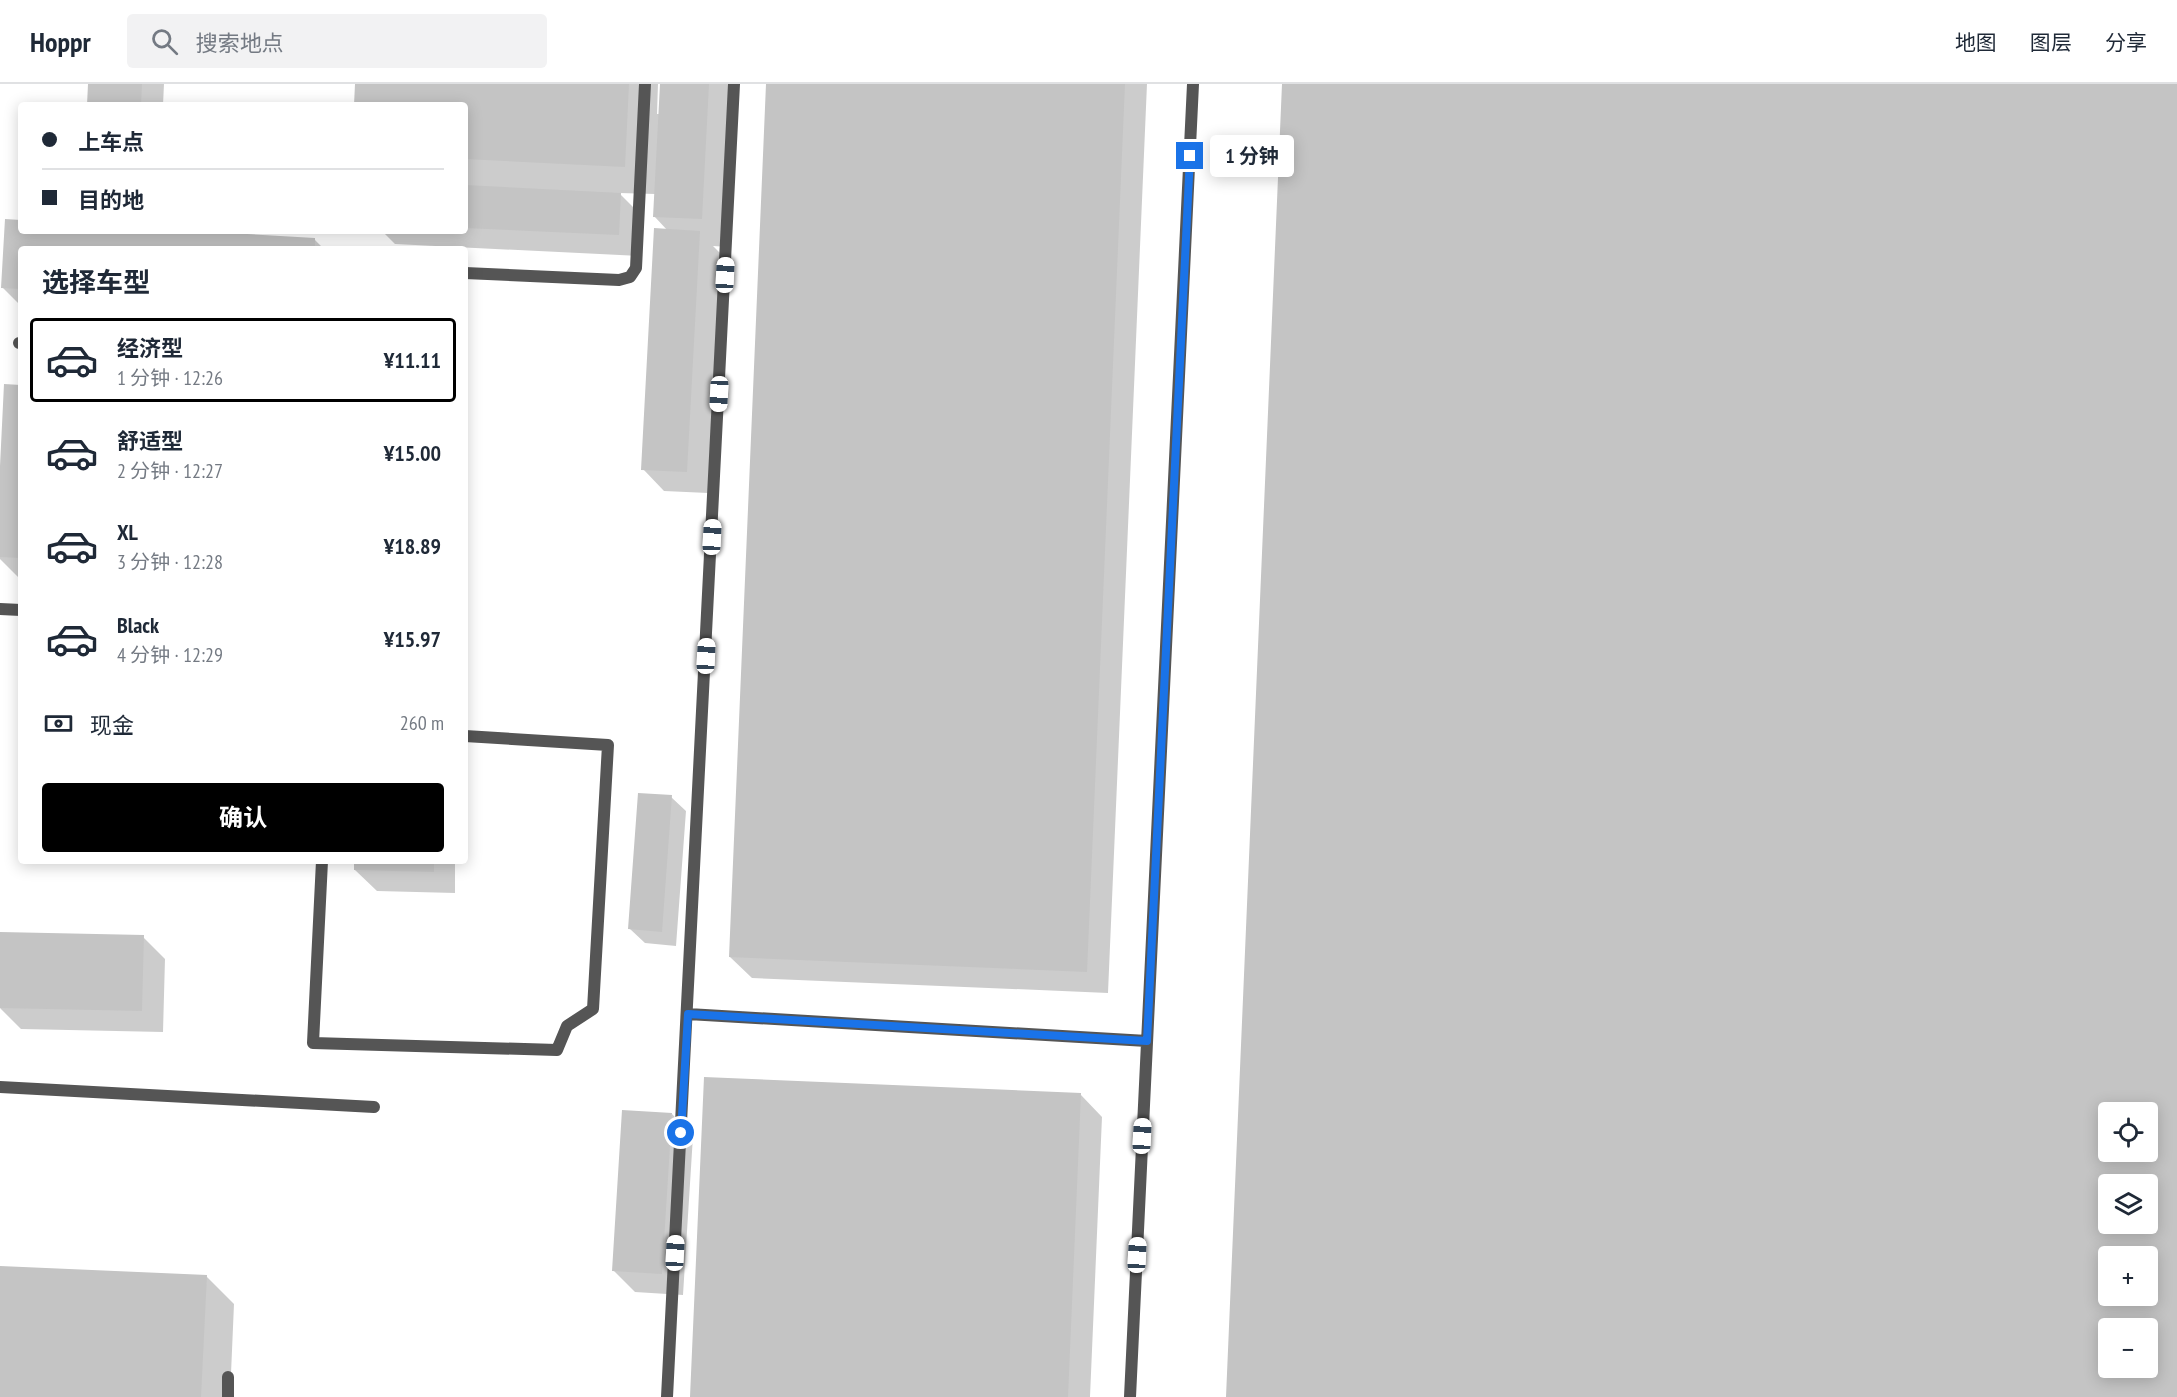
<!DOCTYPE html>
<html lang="zh">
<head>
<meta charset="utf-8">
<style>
	:root { --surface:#fff; --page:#f2f2f3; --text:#1f2937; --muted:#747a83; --line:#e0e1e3; --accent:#000 }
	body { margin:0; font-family:"PT Sans Narrow","Noto Sans SC",sans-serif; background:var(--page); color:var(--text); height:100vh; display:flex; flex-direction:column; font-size:22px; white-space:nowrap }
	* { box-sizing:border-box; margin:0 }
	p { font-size:20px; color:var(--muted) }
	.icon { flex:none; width:33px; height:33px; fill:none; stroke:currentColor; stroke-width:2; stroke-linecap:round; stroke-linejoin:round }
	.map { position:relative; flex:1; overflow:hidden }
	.sheet { position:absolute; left:18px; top:162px; width:450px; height:618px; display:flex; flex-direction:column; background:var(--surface); border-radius:6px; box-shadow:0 3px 15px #0003 }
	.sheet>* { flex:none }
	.guide { position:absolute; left:18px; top:18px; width:450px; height:132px; border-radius:6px; box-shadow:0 3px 15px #0003; display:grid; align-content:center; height:132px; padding:0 24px; background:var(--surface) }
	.tools { position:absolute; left:2098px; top:1018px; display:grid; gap:12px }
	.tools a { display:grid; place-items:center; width:60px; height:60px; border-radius:6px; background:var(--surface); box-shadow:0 3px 15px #0003; font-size:30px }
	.end { position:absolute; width:27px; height:27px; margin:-14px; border:8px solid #1a73e8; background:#fff; box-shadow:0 0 0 3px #fff }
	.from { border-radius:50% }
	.bubble { position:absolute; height:42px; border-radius:6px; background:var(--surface); box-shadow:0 3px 15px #0003; font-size:20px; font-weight:700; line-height:42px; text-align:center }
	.car { position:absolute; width:18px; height:36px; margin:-18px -9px; border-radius:8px; box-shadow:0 0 4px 2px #0007; background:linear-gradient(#fff 24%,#345 0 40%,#fff 0 76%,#345 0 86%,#fff 0) }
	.guide b { display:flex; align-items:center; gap:21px; height:57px; font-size:22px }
	.guide b+b { border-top:2px solid var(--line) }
	.guide i { width:15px; height:15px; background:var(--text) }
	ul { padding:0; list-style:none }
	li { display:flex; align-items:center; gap:18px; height:84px; margin:0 12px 9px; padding:0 12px; border:3px solid transparent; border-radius:6px }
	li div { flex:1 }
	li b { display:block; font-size:22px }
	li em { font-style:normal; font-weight:700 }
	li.active { border-color:var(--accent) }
	li>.icon { width:54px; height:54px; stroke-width:1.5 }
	h2 { padding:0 24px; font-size:27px; line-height:72px }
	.pay { display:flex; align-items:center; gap:15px; height:66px; padding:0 24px; font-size:22px }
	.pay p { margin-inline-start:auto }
	.action { display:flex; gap:12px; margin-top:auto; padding:12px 24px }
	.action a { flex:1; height:69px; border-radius:6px; background:var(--accent); color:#fff; font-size:24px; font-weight:700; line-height:69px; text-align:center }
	header { display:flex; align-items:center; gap:36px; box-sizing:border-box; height:84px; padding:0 30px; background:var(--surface); border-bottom:2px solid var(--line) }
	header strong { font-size:28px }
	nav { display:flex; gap:33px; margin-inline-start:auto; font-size:21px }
	.search { width:420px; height:54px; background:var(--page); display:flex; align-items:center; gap:15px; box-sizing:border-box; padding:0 21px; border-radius:6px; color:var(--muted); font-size:22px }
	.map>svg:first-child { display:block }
</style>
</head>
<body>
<header>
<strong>Hoppr</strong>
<div class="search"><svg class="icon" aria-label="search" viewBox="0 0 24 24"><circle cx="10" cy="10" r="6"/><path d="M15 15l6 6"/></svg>搜索地点</div>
<nav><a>地图</a><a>图层</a><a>分享</a></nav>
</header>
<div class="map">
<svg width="2177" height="1313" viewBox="0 0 2177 1313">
	<rect width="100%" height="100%" fill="#fff"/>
	<path fill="#0003" d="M 89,0 L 164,0 L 163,21 L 89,21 Z
		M 356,0 L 658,0 L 657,30 L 660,30 L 661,0 L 738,0 L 729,163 L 713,162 L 721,170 L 708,409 L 664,407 L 643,385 L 668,147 L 654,132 L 655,110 L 619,109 L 642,132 L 640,172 L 395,160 L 382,147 L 465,147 L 465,21 L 355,21 Z
		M 767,0 L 1147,0 L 1108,909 L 752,894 L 730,873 Z
		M 21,138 L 21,147 L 172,147 L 315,156 L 324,165 L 21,165 L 21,222 L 2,203 Z
		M 21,302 L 21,496 L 0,475 L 0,413 Z
		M 671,713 L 686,727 L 676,862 L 645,859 L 630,845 Z
		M 355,777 L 455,777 L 455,809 L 377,807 L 355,786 Z
		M 143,853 L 165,875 L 163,948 L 21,945 L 0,924 L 0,895 Z
		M 1081,1011 L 1102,1033 L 1090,1313 L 691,1313 Z
		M 672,1030 L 693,1052 L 683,1211 L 635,1208 L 614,1187 Z
		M 0,1183 L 206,1192 L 234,1220 L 230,1313 L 0,1313 Z"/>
	<path fill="#c4c4c4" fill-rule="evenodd" d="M 88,0 L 142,0 L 141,21 L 87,21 Z
		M 355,0 L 629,0 L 625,83 L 465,75 L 465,21 L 354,21 Z
		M 660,0 L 709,0 L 702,135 L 653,133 Z
		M 766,0 L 1125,0 L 1087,888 L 729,873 Z
		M 1282,0 L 2177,0 L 2177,1313 L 1226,1313 ZM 2109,1029 L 2148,1029 L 2148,1068 L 2109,1068 ZM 2109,1101 L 2148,1101 L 2148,1140 L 2109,1140 ZM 2109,1173 L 2148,1173 L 2148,1212 L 2109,1212 ZM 2109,1245 L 2148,1245 L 2148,1284 L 2109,1284 Z
		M 465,101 L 621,109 L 619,151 L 465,144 Z
		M 5,135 L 21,136 L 21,147 L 197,147 L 315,154 L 315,165 L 21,165 L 21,205 L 1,204 Z
		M 654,144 L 700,147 L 687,388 L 641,386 Z
		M 4,300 L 21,301 L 21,474 L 0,473 L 0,382 Z
		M 638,709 L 672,711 L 662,848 L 628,845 Z
		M 354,777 L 434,777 L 434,788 L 354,786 Z
		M 0,848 L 144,851 L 142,927 L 0,924 Z
		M 704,993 L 1081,1009 L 1068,1313 L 690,1313 Z
		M 622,1026 L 672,1029 L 662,1190 L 612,1187 Z
		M 0,1182 L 207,1191 L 201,1313 L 0,1313 Z"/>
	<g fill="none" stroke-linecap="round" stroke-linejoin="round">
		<path stroke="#555" stroke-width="12" d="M 465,189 L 619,196 L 630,193 L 636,184 L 645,0
			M 19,259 L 21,259
			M 0,525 L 21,526
			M 322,777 L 313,959 L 557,966 L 567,942 L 593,925 L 608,661 L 465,652
			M 688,930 L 1147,957
			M 0,1003 L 374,1023
			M 228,1313 L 228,1293
			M 667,1313 L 734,0
			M 1130,1313 L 1193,0"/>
	</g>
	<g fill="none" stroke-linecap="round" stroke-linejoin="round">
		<path stroke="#1a73e8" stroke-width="8" d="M 681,1049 L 688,930 L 1147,957 L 1190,72"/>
	</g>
</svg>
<div class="tools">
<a><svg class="icon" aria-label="locate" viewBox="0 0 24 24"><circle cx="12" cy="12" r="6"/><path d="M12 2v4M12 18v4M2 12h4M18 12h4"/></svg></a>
<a><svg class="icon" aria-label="layers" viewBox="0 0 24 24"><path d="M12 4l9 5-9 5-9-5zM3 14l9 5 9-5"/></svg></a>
<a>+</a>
<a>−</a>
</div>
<i class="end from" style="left:681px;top:1049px"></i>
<i class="end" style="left:1190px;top:72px"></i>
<div class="bubble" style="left:1210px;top:51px;width:84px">1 分钟</div>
<i class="car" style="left:725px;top:191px;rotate:3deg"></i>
<i class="car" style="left:719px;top:310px;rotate:183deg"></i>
<i class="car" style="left:712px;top:453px;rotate:3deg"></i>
<i class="car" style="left:706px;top:572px;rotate:3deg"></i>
<i class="car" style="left:1142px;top:1052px;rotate:3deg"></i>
<i class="car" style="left:675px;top:1169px;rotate:3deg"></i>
<i class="car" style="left:1137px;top:1171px;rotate:3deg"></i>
<div class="guide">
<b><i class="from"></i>上车点</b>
<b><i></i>目的地</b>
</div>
<section class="sheet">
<h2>选择车型</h2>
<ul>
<li class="active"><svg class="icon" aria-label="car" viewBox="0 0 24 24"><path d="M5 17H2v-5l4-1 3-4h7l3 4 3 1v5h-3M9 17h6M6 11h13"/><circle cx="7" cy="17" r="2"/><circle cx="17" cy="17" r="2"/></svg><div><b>经济型</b><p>1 分钟 · 12:26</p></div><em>¥11.11</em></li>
<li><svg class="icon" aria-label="car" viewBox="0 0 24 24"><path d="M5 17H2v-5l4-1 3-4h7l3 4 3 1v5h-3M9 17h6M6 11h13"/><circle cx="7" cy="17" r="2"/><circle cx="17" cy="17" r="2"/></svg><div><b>舒适型</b><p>2 分钟 · 12:27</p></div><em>¥15.00</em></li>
<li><svg class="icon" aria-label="car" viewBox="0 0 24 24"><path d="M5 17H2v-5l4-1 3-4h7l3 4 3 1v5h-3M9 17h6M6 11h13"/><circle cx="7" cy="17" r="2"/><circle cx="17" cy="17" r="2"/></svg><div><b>XL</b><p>3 分钟 · 12:28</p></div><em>¥18.89</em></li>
<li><svg class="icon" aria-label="car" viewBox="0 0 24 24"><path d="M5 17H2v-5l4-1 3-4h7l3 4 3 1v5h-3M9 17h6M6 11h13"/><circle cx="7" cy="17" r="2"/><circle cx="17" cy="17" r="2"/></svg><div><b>Black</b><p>4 分钟 · 12:29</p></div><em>¥15.97</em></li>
</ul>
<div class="pay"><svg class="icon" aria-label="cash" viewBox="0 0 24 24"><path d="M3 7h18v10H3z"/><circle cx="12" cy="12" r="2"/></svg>现金<p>260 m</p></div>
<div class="action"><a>确认</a></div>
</section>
</div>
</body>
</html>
